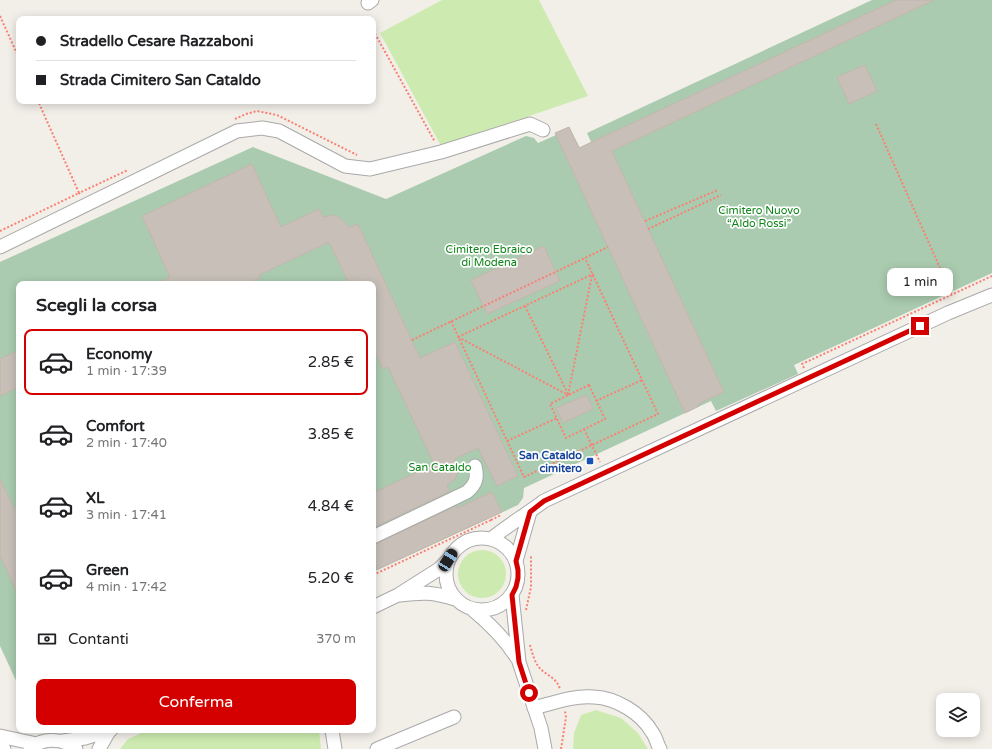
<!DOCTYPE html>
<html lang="it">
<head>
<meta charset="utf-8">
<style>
	:root { --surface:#fff; --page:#f6f6f6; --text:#202124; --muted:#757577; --line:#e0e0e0; --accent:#d40000 }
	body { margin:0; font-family:"Varela Round",sans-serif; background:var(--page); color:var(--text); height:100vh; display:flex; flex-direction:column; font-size:15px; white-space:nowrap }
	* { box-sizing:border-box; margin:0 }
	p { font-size:13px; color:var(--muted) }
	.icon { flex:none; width:22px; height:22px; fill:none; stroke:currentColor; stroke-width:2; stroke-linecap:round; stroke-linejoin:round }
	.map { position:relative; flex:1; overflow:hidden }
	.side { position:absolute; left:16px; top:281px; width:360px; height:452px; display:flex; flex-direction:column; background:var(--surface); border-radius:8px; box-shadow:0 2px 10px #0003 }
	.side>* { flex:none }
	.guide { position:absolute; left:16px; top:16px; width:360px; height:88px; border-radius:8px; box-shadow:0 2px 10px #0003; display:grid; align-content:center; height:88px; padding:0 20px; background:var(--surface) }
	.fabs { position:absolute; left:936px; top:693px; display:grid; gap:8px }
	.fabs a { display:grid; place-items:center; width:44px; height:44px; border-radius:8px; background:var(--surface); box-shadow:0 2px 10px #0003; font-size:20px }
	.end { position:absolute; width:18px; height:18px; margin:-9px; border:5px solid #d40000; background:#fff; box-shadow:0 0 0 2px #fff }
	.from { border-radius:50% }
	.bubble { position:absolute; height:28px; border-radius:8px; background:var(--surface); box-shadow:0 2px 10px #0003; font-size:13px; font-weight:600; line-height:28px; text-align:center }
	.car { position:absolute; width:12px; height:24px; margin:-12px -6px; border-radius:5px; box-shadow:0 0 3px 1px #0007; background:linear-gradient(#222 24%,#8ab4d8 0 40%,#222 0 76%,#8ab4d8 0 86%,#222 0) }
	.guide b { display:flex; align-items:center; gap:14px; height:38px; font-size:15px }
	.guide b+b { border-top:1px solid var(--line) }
	.guide i { width:10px; height:10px; background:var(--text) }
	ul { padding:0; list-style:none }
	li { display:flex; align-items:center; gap:12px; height:66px; margin:0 8px 6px; padding:0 12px; border:2px solid transparent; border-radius:8px }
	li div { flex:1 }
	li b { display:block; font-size:15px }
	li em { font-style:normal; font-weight:600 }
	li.active { border-color:var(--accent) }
	li>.icon { width:36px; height:36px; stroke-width:1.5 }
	h2 { padding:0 20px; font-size:18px; line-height:48px }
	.pay { display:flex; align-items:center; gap:10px; height:44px; padding:0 20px; font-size:15px }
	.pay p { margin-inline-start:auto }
	.button { display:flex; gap:8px; margin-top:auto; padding:8px 20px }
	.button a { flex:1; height:46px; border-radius:8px; background:var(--accent); color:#fff; font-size:16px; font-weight:600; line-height:46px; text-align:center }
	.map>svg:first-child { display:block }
</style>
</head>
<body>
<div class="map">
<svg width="992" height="749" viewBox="0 0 992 749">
	<rect width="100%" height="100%" fill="#f2efe9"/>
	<path fill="#cdebb0" d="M 442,0 L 539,0 L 588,96 L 441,146 L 380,33 Z
		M458 574a24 24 0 1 1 48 0a24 24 0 1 1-48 0Z
		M 596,710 L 621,718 L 638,733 L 648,749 L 573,749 L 574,733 L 581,715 Z
		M 148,730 L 319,730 L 321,749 L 120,749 L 128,739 Z"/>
	<path fill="#aacbaf" d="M 872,0 L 992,0 L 992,273 L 794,365 L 798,374 L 716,411 L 711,401 L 524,488 L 523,498 L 518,505 L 373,572 L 373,284 L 19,284 L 19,687 L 0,646 L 0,262 L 253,147 L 386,199 L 526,136 L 534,138 L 538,143 L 556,135 L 555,133 L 569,127 L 580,148 L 591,142 L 587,133 Z"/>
	<path fill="#c7bfb8" stroke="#c4b6ab" d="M 896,0 L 934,0 L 612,151 L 724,392 L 698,404 L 699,406 L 685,413 L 555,133 L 569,127 L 579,148 Z
		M 865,65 L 877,91 L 849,104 L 837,77 Z
		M 252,164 L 281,227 L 319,209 L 323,217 L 334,215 L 338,216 L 349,227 L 358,224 L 420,358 L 455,342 L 518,476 L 497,486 L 478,448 L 454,459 L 458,466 L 458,470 L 456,478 L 447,485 L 450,491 L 373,528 L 373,493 L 434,464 L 388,367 L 383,369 L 373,348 L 373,284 L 349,284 L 329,242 L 259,275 L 260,278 L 248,284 L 155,284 L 170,277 L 142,216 Z
		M 544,246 L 560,281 L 487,314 L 471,280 Z
		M 19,350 L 19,387 L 0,396 L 0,359 Z
		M 587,395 L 593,409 L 563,423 L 556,408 Z
		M 0,479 L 14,508 L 19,505 L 19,597 L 0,556 Z
		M 492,492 L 502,512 L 378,569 L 373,558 L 373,545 L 456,506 L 457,508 Z"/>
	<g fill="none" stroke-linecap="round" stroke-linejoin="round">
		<g stroke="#a9a9a9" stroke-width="15">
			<path id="minor" d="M 368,3 L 372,0
				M 0,247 L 237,131 L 262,128 L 279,131 L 345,166 L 370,169 L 441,152 L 530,124 L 543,130
				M 373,537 L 467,492 C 476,484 478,478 475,466
				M446 574a36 36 0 1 1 72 0a36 36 0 1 1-72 0Z
				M 491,539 C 508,525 527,514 544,501 L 948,313 L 992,295
				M 516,561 L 530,512
				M 400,595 C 424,592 432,592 455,599
				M 512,595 L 519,662 L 541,728 L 545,749
				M 373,607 L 398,595 L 439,569 L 448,560
				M 473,610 C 490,624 505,639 517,658
				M 534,708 C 553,703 574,695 594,697 C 616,698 641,713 652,732 C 656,737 657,744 660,749
				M 332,730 L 335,749
				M 0,736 L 37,744
				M 63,741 L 85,738 L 111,730
				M 0,744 L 4,749
				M 30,749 C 42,737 64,738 76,749
				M 99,749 L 109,731
				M 377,749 L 454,717"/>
		</g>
		<path stroke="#fa8072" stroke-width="2" stroke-dasharray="2 2" stroke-linecap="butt" d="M 0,16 L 19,58
			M 373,30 L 435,142
			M 235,119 L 246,114 L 257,111 L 277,115 L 357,155
			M 876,124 L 952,295
			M 80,194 L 79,193 L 128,170
			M 645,221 L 718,190
			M 648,229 L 721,195
			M 0,231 L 79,193 L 38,101
			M 252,282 L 253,284
			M 525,306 L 568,394
			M 451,321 L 524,477 L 658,414 L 585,258
			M 458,337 L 593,274
			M 458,337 L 568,395
			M 412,340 L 608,247
			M 373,357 L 376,355
			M 804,368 L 802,364 L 992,276
			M 589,385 L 605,419 L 566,438 L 550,404 Z
			M 568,395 L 592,275
			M 596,401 L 642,380
			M 584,429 L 600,462
			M 507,441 L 557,418
			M 491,520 L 501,515
			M 373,575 L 491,520
			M 526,610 L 531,587 L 531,556
			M 530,645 C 532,652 534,660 538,666 C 544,675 556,676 560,689
			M 561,749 L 566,717 L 565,711"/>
		<use href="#minor" stroke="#fff" stroke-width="13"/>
	</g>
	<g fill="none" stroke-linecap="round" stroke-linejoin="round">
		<path stroke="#d40000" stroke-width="5" d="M 529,693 L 519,662 L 512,595 L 516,587 L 518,578 L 518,570 L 516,561 L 530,512 L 544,501 L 920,326"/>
	</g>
	<rect fill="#1a4fb4" stroke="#fff" stroke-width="1.5" x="586" y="457" width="8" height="8" rx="2"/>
	<g text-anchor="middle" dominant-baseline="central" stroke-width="3.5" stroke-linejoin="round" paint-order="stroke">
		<g font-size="11" fill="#0c8416" stroke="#fff">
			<text x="759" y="210">Cimitero Nuovo<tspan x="759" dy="13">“Aldo Rossi”</tspan></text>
			<text x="489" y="249">Cimitero Ebraico<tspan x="489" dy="13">di Modena</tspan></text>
			<text x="440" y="467">San Cataldo</text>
		</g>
		<g font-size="11" font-weight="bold" fill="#164399" stroke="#fff" text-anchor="end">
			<text x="582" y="455">San Cataldo<tspan x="582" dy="13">cimitero</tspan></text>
		</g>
	</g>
</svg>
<div class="fabs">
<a><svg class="icon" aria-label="layers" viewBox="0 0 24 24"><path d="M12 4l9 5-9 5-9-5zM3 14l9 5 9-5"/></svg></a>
</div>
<i class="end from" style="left:529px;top:693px"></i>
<i class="end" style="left:920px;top:326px"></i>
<div class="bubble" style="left:887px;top:268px;width:66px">1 min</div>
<i class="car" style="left:448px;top:560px;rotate:32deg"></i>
<div class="guide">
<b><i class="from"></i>Stradello Cesare Razzaboni</b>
<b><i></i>Strada Cimitero San Cataldo</b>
</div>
<section class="side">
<h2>Scegli la corsa</h2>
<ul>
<li class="active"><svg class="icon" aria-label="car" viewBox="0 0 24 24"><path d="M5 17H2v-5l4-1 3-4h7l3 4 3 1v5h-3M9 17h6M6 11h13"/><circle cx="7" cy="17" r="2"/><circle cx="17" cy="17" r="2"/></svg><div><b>Economy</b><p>1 min · 17:39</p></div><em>2.85 €</em></li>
<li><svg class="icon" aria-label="car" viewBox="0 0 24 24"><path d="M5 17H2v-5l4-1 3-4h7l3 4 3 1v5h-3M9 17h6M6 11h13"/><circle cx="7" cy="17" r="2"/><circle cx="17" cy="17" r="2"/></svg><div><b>Comfort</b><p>2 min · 17:40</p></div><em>3.85 €</em></li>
<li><svg class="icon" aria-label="car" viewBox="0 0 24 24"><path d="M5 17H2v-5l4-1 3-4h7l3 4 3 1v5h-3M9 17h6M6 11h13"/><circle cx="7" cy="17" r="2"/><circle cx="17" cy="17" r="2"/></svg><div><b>XL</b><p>3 min · 17:41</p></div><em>4.84 €</em></li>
<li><svg class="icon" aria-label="car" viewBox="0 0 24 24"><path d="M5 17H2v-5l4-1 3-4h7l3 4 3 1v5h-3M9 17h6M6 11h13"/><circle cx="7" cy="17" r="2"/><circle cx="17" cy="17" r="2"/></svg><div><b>Green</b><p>4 min · 17:42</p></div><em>5.20 €</em></li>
</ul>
<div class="pay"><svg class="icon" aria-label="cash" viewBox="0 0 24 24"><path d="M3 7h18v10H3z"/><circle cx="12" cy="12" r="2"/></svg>Contanti<p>370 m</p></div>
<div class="button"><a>Conferma</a></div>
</section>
</div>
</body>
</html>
